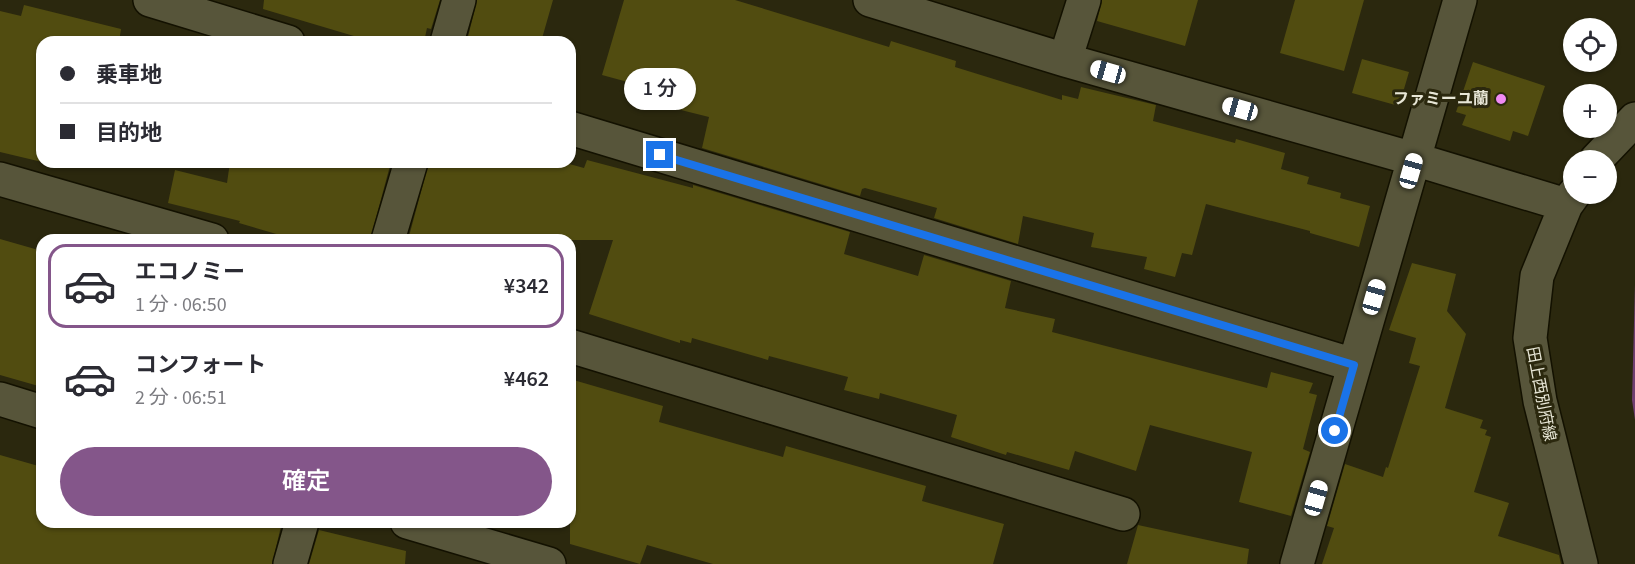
<!DOCTYPE html>
<html lang="ja">
<head>
<meta charset="utf-8">
<style>
	:root { --surface:#fff; --page:#f2f2f3; --text:#2b2b33; --muted:#7c7c81; --line:#e1e1e2; --accent:#84568a }
	body { margin:0; font-family:"Source Sans 3","Noto Sans JP",sans-serif; background:var(--page); color:var(--text); height:100vh; display:flex; flex-direction:column; font-size:22px; white-space:nowrap }
	* { box-sizing:border-box; margin:0 }
	p { font-size:20px; color:var(--muted) }
	.icon { flex:none; width:33px; height:33px; fill:none; stroke:currentColor; stroke-width:2; stroke-linecap:round; stroke-linejoin:round }
	.map { position:relative; flex:1; overflow:hidden }
	.details { position:absolute; left:36px; top:234px; width:540px; height:294px; display:flex; flex-direction:column; background:var(--surface); border-radius:18px; box-shadow:0 2px 4px #0004 }
	.details>* { flex:none }
	.hud { position:absolute; left:36px; top:36px; width:540px; height:132px; border-radius:18px; box-shadow:0 2px 4px #0004; display:grid; align-content:center; height:132px; padding:0 24px; background:var(--surface) }
	.controls { position:absolute; left:1563px; top:18px; display:grid; gap:12px }
	.controls a { display:grid; place-items:center; width:54px; height:54px; border-radius:50%; background:var(--surface); box-shadow:0 2px 4px #0004; font-size:30px }
	.end { position:absolute; width:27px; height:27px; margin:-14px; border:8px solid #1a73e8; background:#fff; box-shadow:0 0 0 3px #fff }
	.from { border-radius:50% }
	.bubble { position:absolute; height:42px; border-radius:21px; background:var(--surface); box-shadow:0 2px 4px #0004; font-size:20px; font-weight:600; line-height:42px; text-align:center }
	.car { position:absolute; width:18px; height:36px; margin:-18px -9px; border-radius:8px; box-shadow:0 0 4px 2px #0007; background:linear-gradient(#fff 24%,#345 0 40%,#fff 0 76%,#345 0 86%,#fff 0) }
	.hud b { display:flex; align-items:center; gap:21px; height:57px; font-size:22px }
	.hud b+b { border-top:2px solid var(--line) }
	.hud i { width:15px; height:15px; background:var(--text) }
	ul { padding:10px 0 0; list-style:none }
	li { display:flex; align-items:center; gap:18px; height:84px; margin:0 12px 9px; padding:0 12px; border:3px solid transparent; border-radius:18px }
	li div { flex:1 }
	li b { display:block; font-size:22px }
	li em { font-style:normal; font-weight:600 }
	li.current { border-color:var(--accent) }
	li>.icon { width:54px; height:54px; stroke-width:1.5 }
	.primary-button { display:flex; gap:12px; margin-top:auto; padding:12px 24px }
	.primary-button a { flex:1; height:69px; border-radius:36px; background:var(--accent); color:#fff; font-size:24px; font-weight:600; line-height:69px; text-align:center }
	.map>svg:first-child { display:block }
</style>
</head>
<body>
<div class="map">
<svg width="1635" height="564" viewBox="0 0 1635 564">
	<rect width="100%" height="100%" fill="#2b280e"/>
	<path fill="#6f3f71" d="M 1635,284 L 1635,420 L 1632,400 Z"/>
	<path fill="#514c10" d="M 264,0 L 440,0 L 431,29 L 427,28 L 424,42 L 374,42 L 263,9 Z
		M 477,0 L 553,0 L 541,42 L 467,41 Z
		M 624,0 L 735,0 L 889,47 L 891,41 L 956,61 L 955,67 L 1062,100 L 1062,95 L 1078,99 L 1081,87 L 1156,105 L 1153,121 L 1235,143 L 1236,139 L 1285,153 L 1281,169 L 1309,177 L 1307,184 L 1341,193 L 1340,198 L 1370,206 L 1359,247 L 1310,233 L 1310,231 L 1206,204 L 1192,255 L 1182,253 L 1175,277 L 1144,269 L 1147,257 L 1091,247 L 1094,233 L 1023,216 L 1018,244 L 934,218 L 937,208 L 865,188 L 862,189 L 860,196 L 702,148 L 709,117 L 665,106 L 668,93 L 602,75 Z
		M 1102,0 L 1198,0 L 1185,46 L 1097,21 Z
		M 1295,0 L 1364,0 L 1344,71 L 1280,53 Z
		M 24,5 L 121,29 L 119,42 L 42,42 L 42,162 L 0,152 L 0,11 L 21,16 Z
		M 1362,59 L 1409,72 L 1399,106 L 1352,93 Z
		M 1473,62 L 1545,86 L 1528,136 L 1513,131 L 1510,141 L 1462,125 L 1466,115 L 1456,112 Z
		M 587,160 L 693,188 L 693,185 L 850,232 L 844,254 L 918,276 L 924,255 L 1011,281 L 1005,308 L 1055,319 L 1052,332 L 1267,388 L 1271,372 L 1313,383 L 1309,393 L 1317,395 L 1303,449 L 1310,452 L 1291,516 L 1239,502 L 1252,452 L 1150,425 L 1136,471 L 1075,451 L 1069,470 L 1007,452 L 1006,455 L 951,437 L 957,415 L 880,393 L 879,399 L 844,390 L 848,377 L 769,356 L 768,360 L 692,338 L 691,343 L 680,340 L 680,343 L 589,314 L 613,240 L 408,240 L 429,162 L 562,162 L 584,168 Z
		M 230,162 L 391,162 L 370,240 L 297,240 L 239,223 L 240,221 L 168,203 L 175,170 L 227,183 Z
		M 0,239 L 42,251 L 42,387 L 0,375 Z
		M 1412,263 L 1456,274 L 1447,311 L 1466,334 L 1445,408 L 1483,420 L 1480,428 L 1487,430 L 1485,435 L 1491,437 L 1474,492 L 1509,503 L 1498,536 L 1559,555 L 1561,564 L 1322,564 L 1334,528 L 1327,526 L 1345,464 L 1383,477 L 1386,467 L 1388,468 L 1420,366 L 1409,363 L 1416,338 L 1389,330 Z
		M 570,379 L 663,406 L 659,422 L 783,457 L 786,446 L 926,486 L 922,501 L 1004,524 L 993,564 L 713,564 L 647,545 L 640,564 L 570,544 Z
		M 0,455 L 42,467 L 42,522 L 282,522 L 272,564 L 0,564 Z
		M 1138,525 L 1249,549 L 1247,564 L 1127,564 Z
		M 319,530 L 406,551 L 405,564 L 309,564 Z"/>
	<g fill="none" stroke-linecap="round" stroke-linejoin="round">
		<g stroke="#131100" stroke-width="36">
			<path id="minor" d="M 150,0 L 288,42
				M 870,0 L 1065,60 L 1414,159 L 1566,205
				M 447,42 L 459,0
				M 1065,60 L 1084,0
				M 570,128 L 1354,365
				M 1596,160 L 1635,119
				M 0,179 L 212,240
				M 1574,194 L 1566,205 L 1537,276 L 1530,338 L 1540,401 L 1581,564
				M 388,240 L 411,162
				M 570,346 L 1123,514
				M 0,399 L 42,412
				M 407,522 L 549,564
				M 290,564 L 302,522
				M 1297,564 L 1460,0"/>
		</g>
		<use href="#minor" stroke="#57553a" stroke-width="33"/>
	</g>
	<g fill="none" stroke-linecap="round" stroke-linejoin="round">
		<path stroke="#1a73e8" stroke-width="8" d="M 660,155 L 1354,365 L 1335,431"/>
	</g>
	<circle fill="#f18af4" stroke="#2b280e" stroke-width="2" cx="1501" cy="99" r="6"/>
	<g text-anchor="middle" dominant-baseline="central" stroke-width="6" stroke-linejoin="round" paint-order="stroke">
		<g font-size="16" font-weight="bold" fill="#e7e6d6" stroke="#2b280e" text-anchor="end">
			<text x="1489" y="99">ファミーユ蘭</text>
		</g>
		<g font-size="16" fill="#e7e6d6" stroke="#2b280e">
			<text transform="translate(1541 394) rotate(79)">田上西別府線</text>
		</g>
	</g>
</svg>
<div class="controls">
<a><svg class="icon" aria-label="locate" viewBox="0 0 24 24"><circle cx="12" cy="12" r="6"/><path d="M12 2v4M12 18v4M2 12h4M18 12h4"/></svg></a>
<a>+</a>
<a>−</a>
</div>
<i class="end from" style="left:1335px;top:431px"></i>
<i class="end" style="left:660px;top:155px"></i>
<div class="bubble" style="left:624px;top:68px;width:72px">1 分</div>
<i class="car" style="left:1108px;top:72px;rotate:286deg"></i>
<i class="car" style="left:1240px;top:109px;rotate:286deg"></i>
<i class="car" style="left:1411px;top:171px;rotate:16deg"></i>
<i class="car" style="left:1374px;top:297px;rotate:16deg"></i>
<i class="car" style="left:1316px;top:498px;rotate:16deg"></i>
<div class="hud">
<b><i class="from"></i>乗車地</b>
<b><i></i>目的地</b>
</div>
<section class="details">
<ul>
<li class="current"><svg class="icon" aria-label="car" viewBox="0 0 24 24"><path d="M5 17H2v-5l4-1 3-4h7l3 4 3 1v5h-3M9 17h6M6 11h13"/><circle cx="7" cy="17" r="2"/><circle cx="17" cy="17" r="2"/></svg><div><b>エコノミー</b><p>1 分 · 06:50</p></div><em>¥342</em></li>
<li><svg class="icon" aria-label="car" viewBox="0 0 24 24"><path d="M5 17H2v-5l4-1 3-4h7l3 4 3 1v5h-3M9 17h6M6 11h13"/><circle cx="7" cy="17" r="2"/><circle cx="17" cy="17" r="2"/></svg><div><b>コンフォート</b><p>2 分 · 06:51</p></div><em>¥462</em></li>
</ul>
<div class="primary-button"><a>確定</a></div>
</section>
</div>
</body>
</html>
